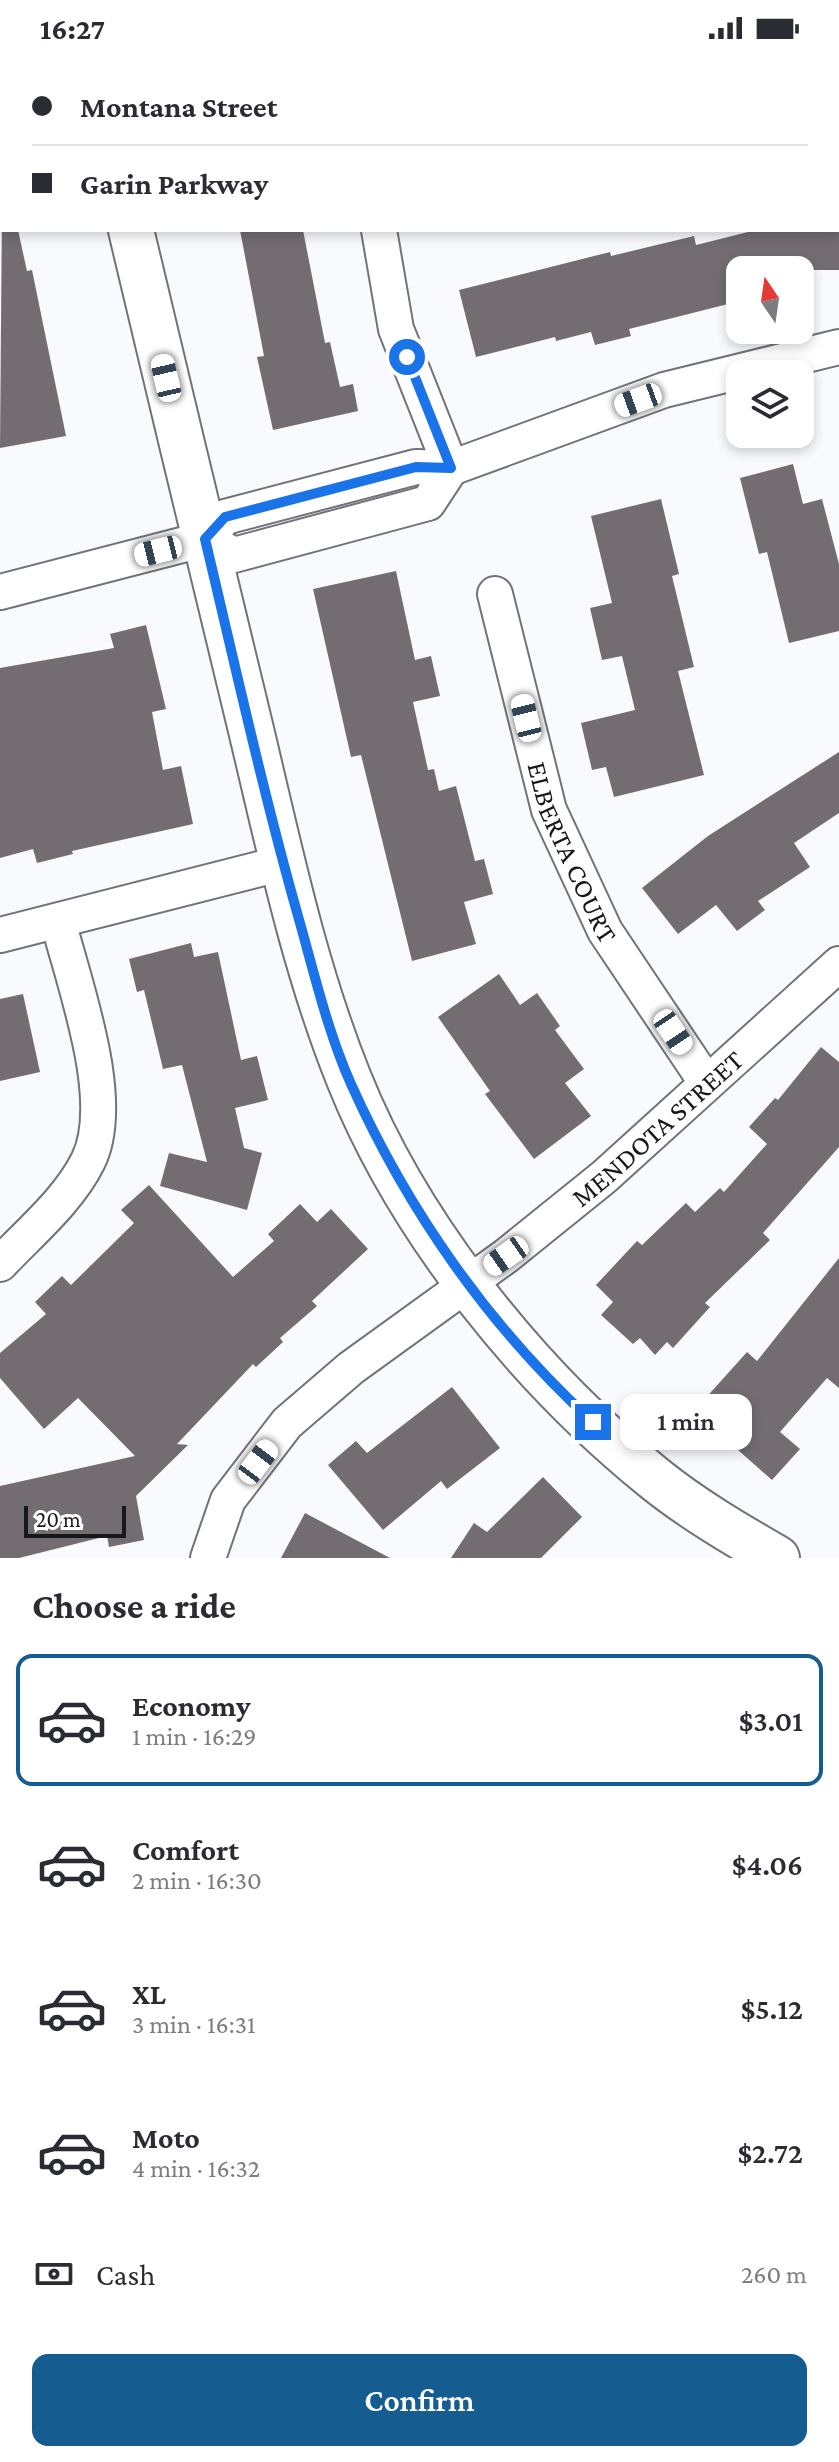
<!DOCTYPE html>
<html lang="en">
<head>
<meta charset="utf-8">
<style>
	:root { --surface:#fff; --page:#f2f2f3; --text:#2b2b33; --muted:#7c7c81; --line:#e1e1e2; --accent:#155c90 }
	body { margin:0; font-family:"Crimson Pro",serif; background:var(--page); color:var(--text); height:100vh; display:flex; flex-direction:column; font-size:30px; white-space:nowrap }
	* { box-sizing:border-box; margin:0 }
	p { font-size:26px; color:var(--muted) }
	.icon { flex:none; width:44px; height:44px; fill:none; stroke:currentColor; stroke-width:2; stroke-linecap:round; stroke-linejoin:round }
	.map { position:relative; height:1502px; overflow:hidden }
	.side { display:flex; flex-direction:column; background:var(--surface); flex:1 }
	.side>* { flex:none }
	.hud { position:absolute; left:0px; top:0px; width:840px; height:176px; box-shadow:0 4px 12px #0003; display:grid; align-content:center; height:176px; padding:0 32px; background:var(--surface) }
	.needle { width:52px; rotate:347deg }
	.tools { position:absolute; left:726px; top:200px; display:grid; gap:16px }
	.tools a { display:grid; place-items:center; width:88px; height:88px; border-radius:16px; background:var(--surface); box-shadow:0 4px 12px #0003; font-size:40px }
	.scale { position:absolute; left:24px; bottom:20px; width:102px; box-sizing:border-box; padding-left:8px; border:4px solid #17181a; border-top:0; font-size:22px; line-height:28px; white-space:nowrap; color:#17181a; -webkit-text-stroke:6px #fff; paint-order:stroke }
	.end { position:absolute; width:36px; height:36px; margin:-18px; border:10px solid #1a73e8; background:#fff; box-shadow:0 0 0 4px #fff }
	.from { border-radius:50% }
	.bubble { position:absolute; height:56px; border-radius:16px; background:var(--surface); box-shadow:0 4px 12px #0003; font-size:26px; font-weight:600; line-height:56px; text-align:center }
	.car { position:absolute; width:24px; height:48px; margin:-24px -12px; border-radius:10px; box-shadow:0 0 6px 2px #0007; background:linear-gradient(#fff 24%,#345 0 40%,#fff 0 76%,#345 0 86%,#fff 0) }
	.hud b { display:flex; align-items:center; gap:28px; height:76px; font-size:30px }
	.hud b+b { border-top:2px solid var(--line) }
	.hud i { width:20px; height:20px; background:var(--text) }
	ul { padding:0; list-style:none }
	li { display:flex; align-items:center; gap:24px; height:132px; margin:0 16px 12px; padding:0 16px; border:4px solid transparent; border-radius:16px }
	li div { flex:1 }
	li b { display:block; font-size:30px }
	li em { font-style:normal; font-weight:600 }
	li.active { border-color:var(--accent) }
	li>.icon { width:72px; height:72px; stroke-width:1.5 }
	h2 { padding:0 32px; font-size:36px; line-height:96px }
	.pay { display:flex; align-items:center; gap:20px; height:88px; padding:0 32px; font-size:30px }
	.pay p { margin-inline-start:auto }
	.button { display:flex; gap:16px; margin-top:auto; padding:16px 32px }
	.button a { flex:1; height:92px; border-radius:16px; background:var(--accent); color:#fff; font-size:32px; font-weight:600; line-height:92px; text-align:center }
	.status { display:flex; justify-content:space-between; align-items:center; height:56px; padding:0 40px; background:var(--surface); direction:ltr }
	.status svg { height:22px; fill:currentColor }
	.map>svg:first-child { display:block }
</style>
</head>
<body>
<div class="status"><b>16:27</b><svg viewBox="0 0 49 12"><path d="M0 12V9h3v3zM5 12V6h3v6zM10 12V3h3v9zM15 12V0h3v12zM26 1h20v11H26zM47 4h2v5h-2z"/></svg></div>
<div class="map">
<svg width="839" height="1502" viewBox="0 0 839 1502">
	<rect width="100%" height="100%" fill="#f8fafe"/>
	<path fill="#736d71" d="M 2,147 L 2,174 L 18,174 L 27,215 L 32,214 L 66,380 L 0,392 Z
		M 240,174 L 303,174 L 325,287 L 330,286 L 340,331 L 353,328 L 358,355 L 273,374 L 257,301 L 264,300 Z
		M 756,174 L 839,174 L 839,214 L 740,214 L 740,245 L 629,273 L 631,280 L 595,289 L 591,276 L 556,285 L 555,281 L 476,301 L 459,234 L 610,196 L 611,200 L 694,180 L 696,189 Z
		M 793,408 L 803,448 L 822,443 L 839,508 L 839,575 L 789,587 L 767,496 L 759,498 L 740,422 Z
		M 661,443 L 679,518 L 672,520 L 694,611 L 678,615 L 704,719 L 614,741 L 606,711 L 592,714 L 581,667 L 635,654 L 622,600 L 602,604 L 590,552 L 612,547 L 591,460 Z
		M 396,515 L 415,604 L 431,600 L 440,640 L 413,646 L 428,714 L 434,713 L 439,735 L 456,730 L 475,805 L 484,803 L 493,838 L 464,846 L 476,888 L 412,905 L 361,699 L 351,701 L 313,533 Z
		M 146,569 L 166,653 L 152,656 L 163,714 L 181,710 L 193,768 L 72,795 L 73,798 L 37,807 L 33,793 L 0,802 L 0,612 L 114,592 L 110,578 Z
		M 839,696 L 839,757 L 794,787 L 810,811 L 758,845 L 765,854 L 737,875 L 716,849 L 678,878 L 642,832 L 708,780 Z
		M 191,887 L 194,901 L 218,896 L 241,1004 L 257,1000 L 268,1044 L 235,1052 L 244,1092 L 262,1097 L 247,1154 L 160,1130 L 169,1097 L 207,1106 L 182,1009 L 163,1013 L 144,934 L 137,936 L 129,903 Z
		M 499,918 L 520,949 L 537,937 L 560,970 L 555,974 L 584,1013 L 565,1027 L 591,1060 L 534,1103 L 485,1038 L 490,1035 L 438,961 Z
		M 23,938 L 40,1016 L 0,1025 L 0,943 Z
		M 821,991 L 839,1006 L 839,1091 L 763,1177 L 770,1184 L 705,1247 L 710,1251 L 673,1292 L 667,1286 L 655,1299 L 640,1282 L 633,1288 L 601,1259 L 613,1246 L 596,1229 L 637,1185 L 642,1189 L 686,1147 L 695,1156 L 720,1132 L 724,1136 L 767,1088 L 749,1071 L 775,1042 L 778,1044 Z
		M 149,1129 L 233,1221 L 274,1185 L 268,1178 L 300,1148 L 317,1166 L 331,1153 L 368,1193 L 312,1245 L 317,1250 L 280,1282 L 283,1286 L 256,1311 L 253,1308 L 177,1388 L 188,1389 L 136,1440 L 144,1484 L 109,1491 L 107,1480 L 19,1502 L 0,1502 L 0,1430 L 135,1400 L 78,1342 L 44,1373 L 0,1322 L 0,1297 L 46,1258 L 35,1246 L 62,1220 L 71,1229 L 134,1167 L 121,1154 Z
		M 839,1202 L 839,1332 L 827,1322 L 780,1376 L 800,1393 L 772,1424 L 694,1355 L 747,1296 L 757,1305 Z
		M 452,1331 L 500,1392 L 447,1433 L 441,1425 L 383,1474 L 328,1409 L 356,1385 L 367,1397 Z
		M 543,1421 L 582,1461 L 541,1502 L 451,1502 L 474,1467 L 487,1476 Z
		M 305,1457 L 390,1502 L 281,1502 Z"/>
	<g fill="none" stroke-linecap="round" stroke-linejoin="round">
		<g stroke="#717378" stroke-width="38">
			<g id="minor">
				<path d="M 345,0 L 346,2"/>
				<path d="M 557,2 L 565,0"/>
				<path d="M 379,174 L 396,273 L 451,412"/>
				<path d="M 205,483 L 234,499 L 428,447 L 451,412"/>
				<path d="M 0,536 L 205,483 L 225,461 L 416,411 L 451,412 L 664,334 L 839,291"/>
				<path id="s1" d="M 495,538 L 549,754 L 605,875 L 706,1026"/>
				<path d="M 0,879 L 283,807"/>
				<path d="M 0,1208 C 30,1176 68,1145 88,1105 C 118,1045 74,928 58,865"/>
				<path id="s2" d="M 208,1502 L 228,1444 L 287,1367 L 351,1312 L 506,1200 L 604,1121 L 839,908"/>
			</g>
		</g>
		<g stroke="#717378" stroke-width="48">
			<path id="tertiary" d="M 90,0 L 91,2
				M 131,174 C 169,334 207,493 246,653 C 276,776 301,904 349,1023 C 409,1173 529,1321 654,1422 C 691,1452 735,1478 777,1502"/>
		</g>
		<use href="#minor" stroke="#fff" stroke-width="34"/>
		<use href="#tertiary" stroke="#fff" stroke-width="44"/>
	</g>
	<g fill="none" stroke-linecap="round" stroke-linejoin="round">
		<path stroke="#1a73e8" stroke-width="10" d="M 407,301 L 451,412 L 416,411 L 225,461 L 205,483 C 235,609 263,736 298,860 C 314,916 327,974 351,1028 C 408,1155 490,1272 593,1366"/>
	</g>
	<g text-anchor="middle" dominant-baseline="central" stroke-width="6" stroke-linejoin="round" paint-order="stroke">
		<g font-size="28" fill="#17181a" stroke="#fff">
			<text stroke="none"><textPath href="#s1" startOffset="270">ELBERTA COURT</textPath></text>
			<text stroke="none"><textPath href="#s2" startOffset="632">MENDOTA STREET</textPath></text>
		</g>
	</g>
</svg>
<div class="tools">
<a><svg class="needle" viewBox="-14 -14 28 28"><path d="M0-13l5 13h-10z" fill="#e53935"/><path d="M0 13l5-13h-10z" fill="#7c7c81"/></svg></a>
<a><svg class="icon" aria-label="layers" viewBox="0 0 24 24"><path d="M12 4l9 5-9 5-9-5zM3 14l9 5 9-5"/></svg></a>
</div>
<div class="scale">20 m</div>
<i class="end from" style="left:407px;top:301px"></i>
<i class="end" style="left:593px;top:1366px"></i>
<div class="bubble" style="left:620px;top:1338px;width:132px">1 min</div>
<i class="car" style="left:166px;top:322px;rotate:347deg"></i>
<i class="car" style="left:638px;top:344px;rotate:250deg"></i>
<i class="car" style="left:158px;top:495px;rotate:256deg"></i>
<i class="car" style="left:526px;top:662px;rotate:346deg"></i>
<i class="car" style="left:673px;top:976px;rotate:146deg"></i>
<i class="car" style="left:506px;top:1200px;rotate:235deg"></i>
<i class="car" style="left:258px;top:1406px;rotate:37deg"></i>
<div class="hud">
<b><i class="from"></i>Montana Street</b>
<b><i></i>Garin Parkway</b>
</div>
</div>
<section class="side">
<h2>Choose a ride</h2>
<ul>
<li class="active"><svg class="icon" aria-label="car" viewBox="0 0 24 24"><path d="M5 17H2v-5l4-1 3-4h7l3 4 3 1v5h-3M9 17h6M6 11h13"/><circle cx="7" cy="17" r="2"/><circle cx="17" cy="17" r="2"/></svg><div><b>Economy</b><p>1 min · 16:29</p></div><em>$3.01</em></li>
<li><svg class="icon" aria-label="car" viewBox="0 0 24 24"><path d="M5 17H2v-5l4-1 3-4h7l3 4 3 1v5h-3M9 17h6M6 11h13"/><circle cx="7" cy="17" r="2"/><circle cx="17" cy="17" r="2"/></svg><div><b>Comfort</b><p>2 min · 16:30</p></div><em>$4.06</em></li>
<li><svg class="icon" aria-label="car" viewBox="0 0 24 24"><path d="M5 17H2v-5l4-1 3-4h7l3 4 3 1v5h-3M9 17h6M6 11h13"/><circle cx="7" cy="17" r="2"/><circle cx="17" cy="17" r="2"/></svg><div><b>XL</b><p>3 min · 16:31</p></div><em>$5.12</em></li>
<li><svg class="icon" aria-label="car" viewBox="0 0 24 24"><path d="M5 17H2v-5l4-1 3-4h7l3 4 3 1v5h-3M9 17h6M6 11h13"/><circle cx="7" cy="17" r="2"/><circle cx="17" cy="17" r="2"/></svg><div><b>Moto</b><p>4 min · 16:32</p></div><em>$2.72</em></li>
</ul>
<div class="pay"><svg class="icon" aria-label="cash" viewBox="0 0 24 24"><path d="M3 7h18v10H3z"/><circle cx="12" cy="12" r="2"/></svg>Cash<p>260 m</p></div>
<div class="button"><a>Confirm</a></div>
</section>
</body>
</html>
